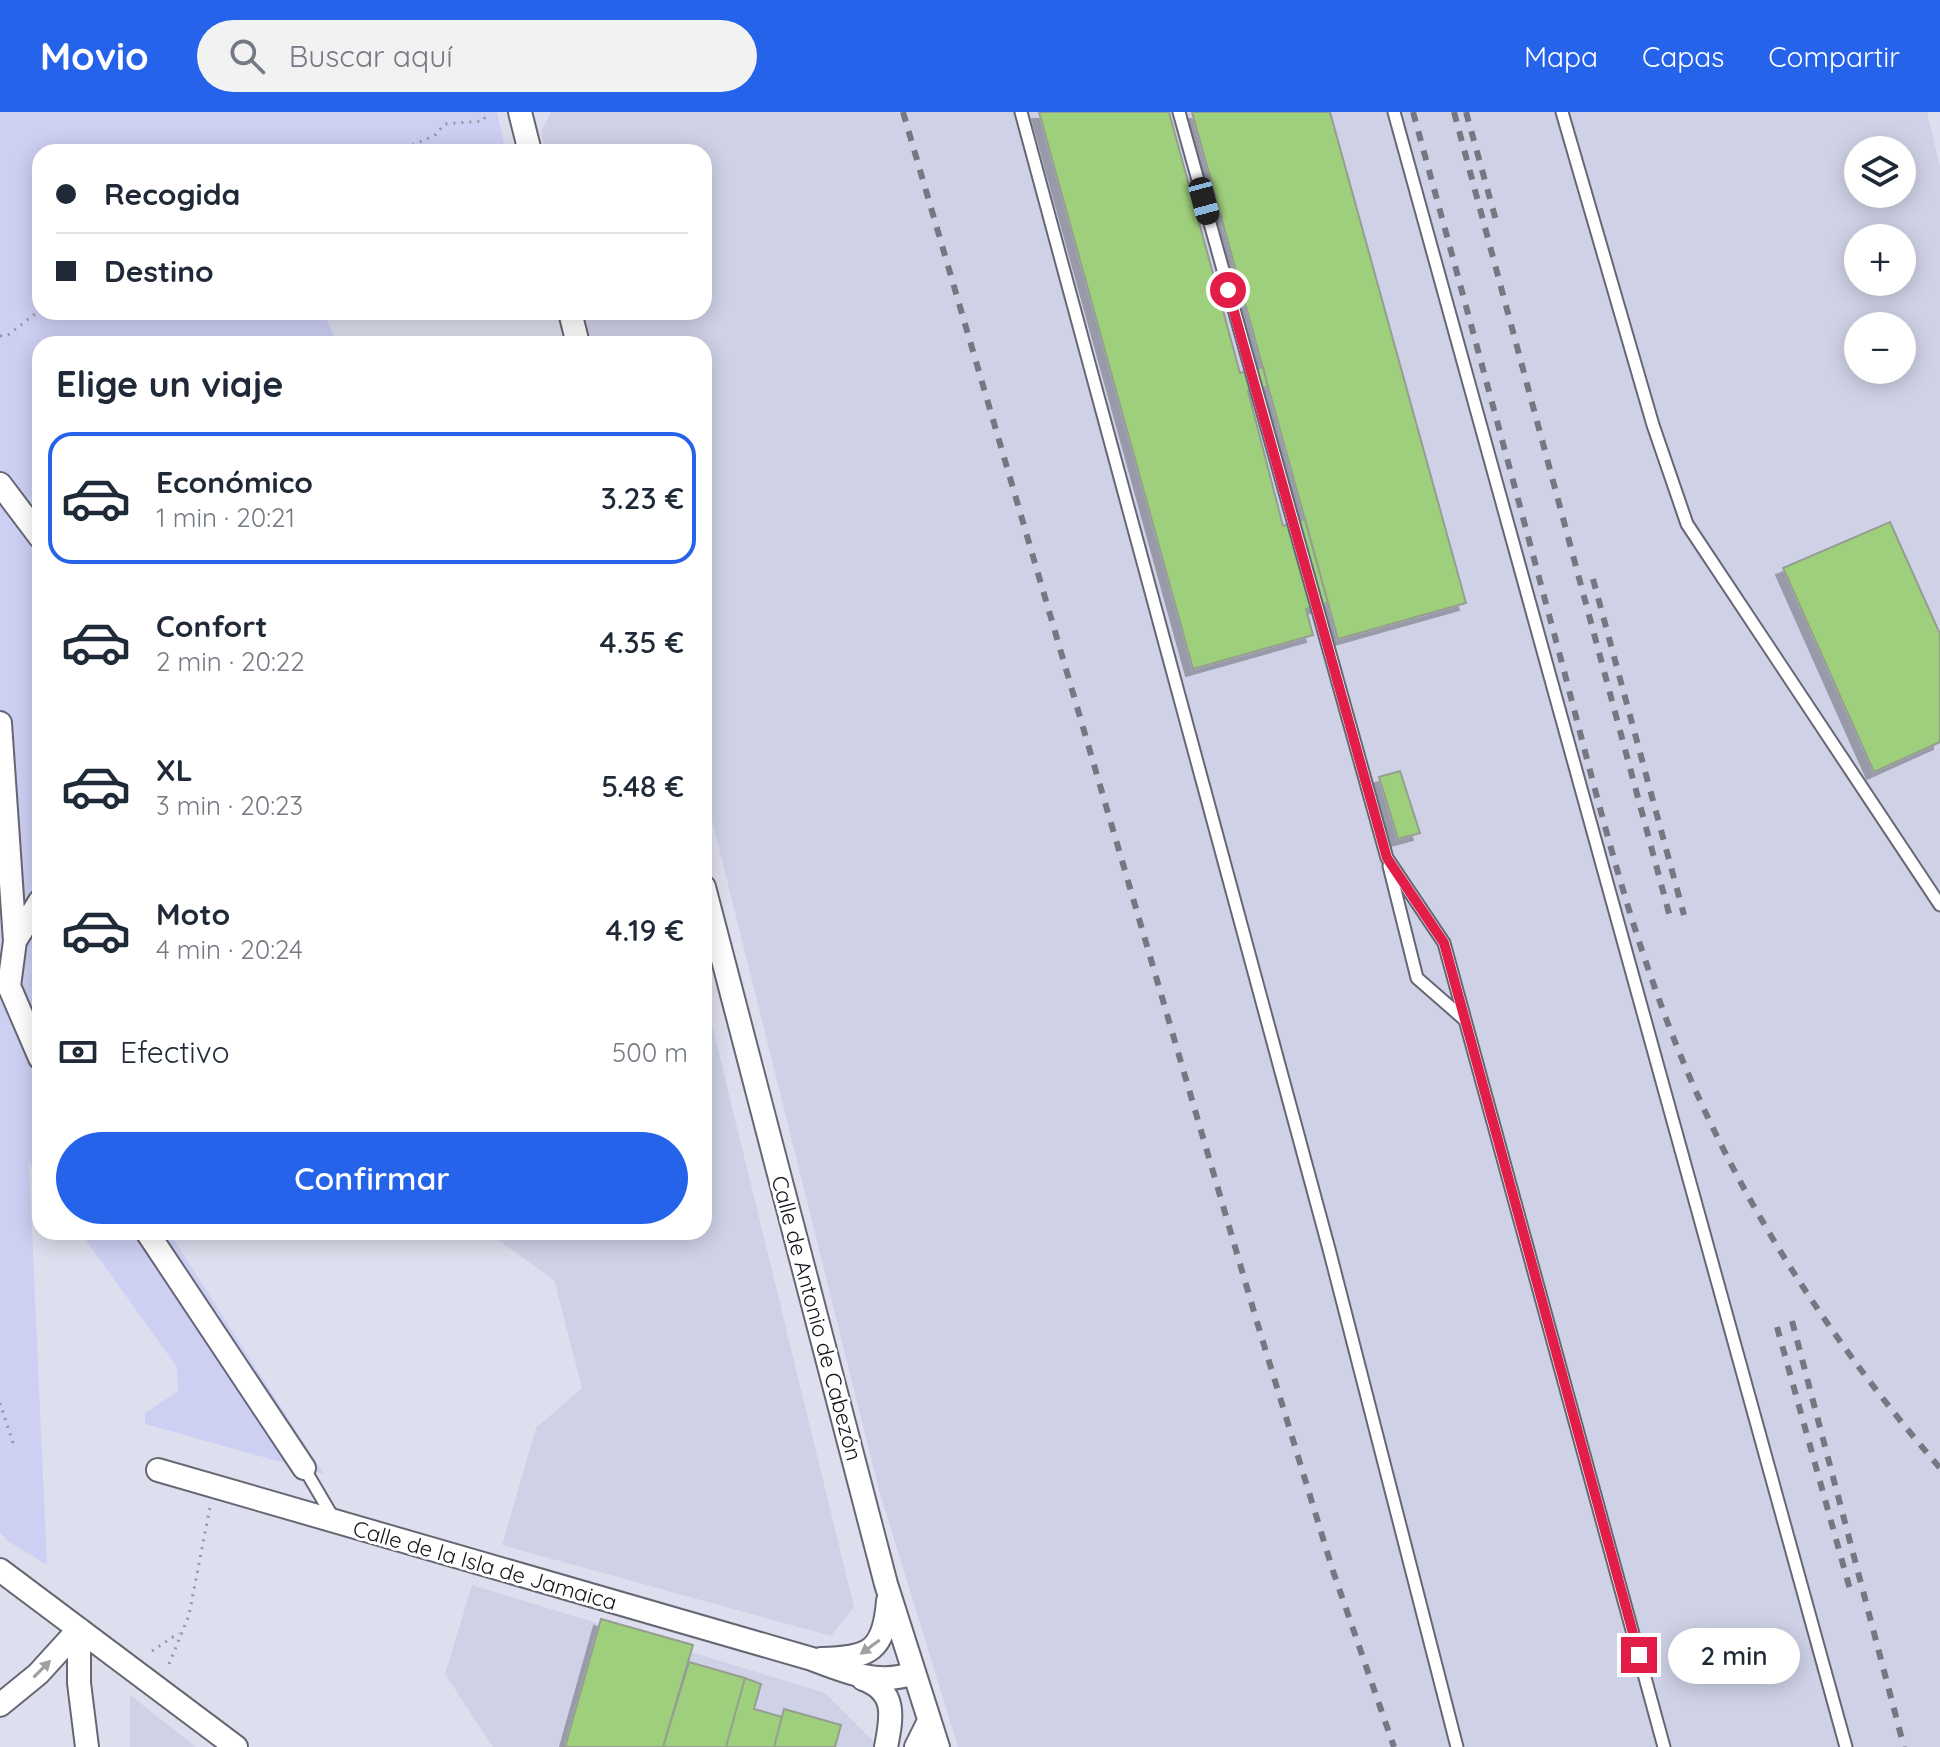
<!DOCTYPE html>
<html lang="es">
<head>
<meta charset="utf-8">
<style>
	:root { --surface:#fff; --page:#f2f2f3; --text:#1f2937; --muted:#747a83; --line:#e0e1e3; --accent:#2563eb }
	body { margin:0; font-family:Quicksand,sans-serif; background:var(--page); color:var(--text); height:100vh; display:flex; flex-direction:column; font-size:30px; white-space:nowrap }
	* { box-sizing:border-box; margin:0 }
	p { font-size:26px; color:var(--muted) }
	.icon { flex:none; width:44px; height:44px; fill:none; stroke:currentColor; stroke-width:2; stroke-linecap:round; stroke-linejoin:round }
	.map { position:relative; flex:1; overflow:hidden }
	.sheet { position:absolute; left:32px; top:224px; width:680px; height:904px; display:flex; flex-direction:column; background:var(--surface); border-radius:24px; box-shadow:0 4px 20px #0003 }
	.sheet>* { flex:none }
	.banner { position:absolute; left:32px; top:32px; width:680px; height:176px; border-radius:24px; box-shadow:0 4px 20px #0003; display:grid; align-content:center; height:176px; padding:0 24px; background:var(--surface) }
	.controls { position:absolute; left:1844px; top:24px; display:grid; gap:16px }
	.controls a { display:grid; place-items:center; width:72px; height:72px; border-radius:50%; background:var(--surface); box-shadow:0 4px 20px #0003; font-size:40px }
	.end { position:absolute; width:36px; height:36px; margin:-18px; border:10px solid #e11d48; background:#fff; box-shadow:0 0 0 4px #fff }
	.from { border-radius:50% }
	.bubble { position:absolute; height:56px; border-radius:28px; background:var(--surface); box-shadow:0 4px 20px #0003; font-size:26px; font-weight:600; line-height:56px; text-align:center }
	.car { position:absolute; width:24px; height:48px; margin:-24px -12px; border-radius:10px; box-shadow:0 0 6px 2px #0007; background:linear-gradient(#222 24%,#8ab4d8 0 40%,#222 0 76%,#8ab4d8 0 86%,#222 0) }
	.banner b { display:flex; align-items:center; gap:28px; height:76px; font-size:30px }
	.banner b+b { border-top:2px solid var(--line) }
	.banner i { width:20px; height:20px; background:var(--text) }
	ul { padding:0; list-style:none }
	li { display:flex; align-items:center; gap:24px; height:132px; margin:0 16px 12px; padding:0 8px; border:4px solid transparent; border-radius:24px }
	li div { flex:1 }
	li b { display:block; font-size:30px }
	li em { font-style:normal; font-weight:600 }
	li.current { border-color:var(--accent) }
	li>.icon { width:72px; height:72px; stroke-width:1.5 }
	h2 { padding:0 24px; font-size:36px; line-height:96px }
	.pay { display:flex; align-items:center; gap:20px; height:88px; padding:0 24px; font-size:30px }
	.pay p { margin-inline-start:auto }
	.cta { display:flex; gap:16px; margin-top:auto; padding:16px 24px }
	.cta a { flex:1; height:92px; border-radius:48px; background:var(--accent); color:#fff; font-size:32px; font-weight:600; line-height:92px; text-align:center }
	header { display:flex; align-items:center; gap:48px; box-sizing:border-box; height:112px; padding:0 40px; background:var(--accent); color:#fff }
	header strong { font-size:38px }
	nav { display:flex; gap:44px; margin-inline-start:auto; font-size:28px }
	.search { width:560px; height:72px; background:var(--page); display:flex; align-items:center; gap:20px; box-sizing:border-box; padding:0 28px; border-radius:44px; color:var(--muted); font-size:30px }
	.map>svg:first-child { display:block }
</style>
</head>
<body>
<header>
<strong>Movio</strong>
<div class="search"><svg class="icon" aria-label="search" viewBox="0 0 24 24"><circle cx="10" cy="10" r="6"/><path d="M15 15l6 6"/></svg>Buscar aquí</div>
<nav><a>Mapa</a><a>Capas</a><a>Compartir</a></nav>
</header>
<div class="map">
<svg width="1940" height="1635" viewBox="0 0 1940 1635">
	<defs>
		<filter id="shadow"><feDropShadow dx="-7" dy="7" stdDeviation="0" flood-color="#0004"/></filter>
	</defs>
	<rect width="100%" height="100%" fill="#dedfee"/>
	<path fill="#cfd1e6" fill-rule="evenodd" d="M 551,0 L 1927,0 L 1940,55 L 1940,1635 L 958,1635 L 879,1378 L 704,676 L 704,232 L 592,232 L 584,200 L 704,200 L 704,40 L 545,40 L 541,20 ZM 1858,38 L 1902,38 L 1902,82 L 1858,82 ZM 1858,126 L 1902,126 L 1902,170 L 1858,170 ZM 1858,214 L 1902,214 L 1902,258 L 1858,258 Z
		M 704,880 L 854,1495 L 831,1524 L 502,1433 L 536,1316 L 582,1276 L 554,1168 L 487,1120 L 704,1120 Z
		M 472,1473 L 825,1581 L 879,1635 L 493,1635 L 445,1562 Z
		M 130,1583 L 182,1624 L 196,1635 L 130,1635 Z"/>
	<path fill="#cdd0f3" d="M 0,0 L 497,0 L 506,40 L 40,40 L 40,200 L 323,200 L 338,232 L 40,232 L 40,1064 L 29,1051 L 47,1453 L 8,1429 L 0,1420 Z
		M 80,1120 L 169,1120 L 324,1362 L 145,1312 L 145,1301 L 178,1279 L 177,1255 Z"/>
	<path fill="#9ecf7b" stroke="#969e91" stroke-width="2" filter="url(#shadow)" d="M 1039,0 L 1169,0 L 1240,261 L 1263,255 L 1268,275 L 1248,279 L 1283,414 L 1305,407 L 1328,491 L 1306,497 L 1313,523 L 1193,557 Z
		M 1192,0 L 1330,0 L 1466,491 L 1338,527 Z
		M 1890,410 L 1940,522 L 1940,630 L 1874,660 L 1783,456 Z
		M 1400,659 L 1420,721 L 1398,727 L 1379,665 Z
		M 601,1507 L 693,1533 L 663,1635 L 565,1635 Z
		M 689,1550 L 745,1566 L 726,1635 L 663,1635 Z
		M 745,1566 L 761,1572 L 754,1597 L 782,1605 L 774,1635 L 726,1635 Z
		M 784,1597 L 841,1613 L 835,1635 L 774,1635 Z"/>
	<g fill="none" stroke-linecap="round" stroke-linejoin="round">
		<g stroke="#666774" stroke-width="15">
			<path id="service" d="M 1021,0 L 1329,1137 L 1457,1635
				M 1179,0 L 1387,746 L 1444,831 L 1664,1635
				M 1394,0 L 1846,1635
				M 1562,0 L 1653,313 L 1687,412 L 1940,793
				M 1389,754 L 1417,866 L 1465,908
				M 304,1356 L 334,1407"/>
		</g>
		<g stroke="#666774" stroke-width="26">
			<path id="minor" d="M 520,0 L 530,40
				M 570,200 L 578,232
				M 0,372 L 40,425
				M 0,611 L 15,829 L 9,874 L 40,946
				M 704,775 L 886,1472 L 938,1635
				M 15,829 L 40,789
				M 147,1120 L 304,1356
				M 158,1358 L 812,1547 C 846,1560 878,1574 914,1561
				M 0,1458 L 236,1635
				M 79,1517 L 79,1571 L 87,1635
				M 821,1547 C 870,1546 884,1539 888,1489
				M 863,1567 C 897,1579 892,1605 886,1635
				M 0,1593 L 38,1562 L 79,1517
				M 916,1635 L 929,1609"/>
		</g>
		<path stroke="#9696a2" stroke-width="3" stroke-dasharray="2 6" stroke-linecap="butt" d="M 398,40 L 435,23 L 445,12 L 483,9 L 488,0
			M 0,224 L 8,223 L 40,198
			M 0,1291 L 14,1334
			M 152,1539 L 179,1521
			M 169,1552 L 189,1503 L 210,1395"/>
		<use href="#service" stroke="#fff" stroke-width="11"/>
		<use href="#minor" stroke="#fff" stroke-width="22"/>
		<path stroke="#777781" stroke-width="6" stroke-dasharray="10 10" stroke-linecap="butt" d="M 903,0 L 1257,1210 L 1333,1459 L 1394,1635
			M 1413,0 C 1460,171 1506,342 1552,514 C 1586,639 1615,768 1660,890 C 1722,1063 1820,1217 1940,1356
			M 1454,0 L 1670,805
			M 1466,0 L 1497,112
			M 1593,467 L 1684,803
			M 1792,1209 L 1904,1635
			M 1777,1215 L 1851,1481"/>
	</g>
	<defs><path id="oneway-solid" d="M-6-.8H1V-3.2L6.5 0L1 3.2V.8H-6Z" transform="scale(2)"/></defs>
	<g fill="#a0a0a2">
		<use href="#oneway-solid" transform="translate(870 1535) rotate(144)"/>
		<use href="#oneway-solid" transform="translate(42 1557) rotate(-45)"/>
	</g>
	<g fill="none" stroke-linecap="round" stroke-linejoin="round">
		<path stroke="#e11d48" stroke-width="10" d="M 1228,178 L 1387,746 L 1444,831 L 1639,1543"/>
	</g>
	<g text-anchor="middle" dominant-baseline="central" stroke-width="6" stroke-linejoin="round" paint-order="stroke">
		<g font-size="22" fill="#121217" stroke="#fff">
			<text transform="translate(817 1206) rotate(75)">Calle de Antonio de Cabezón</text>
			<text transform="translate(485 1453) rotate(16)">Calle de la Isla de Jamaica</text>
		</g>
	</g>
</svg>
<div class="controls">
<a><svg class="icon" aria-label="layers" viewBox="0 0 24 24"><path d="M12 4l9 5-9 5-9-5zM3 14l9 5 9-5"/></svg></a>
<a>+</a>
<a>−</a>
</div>
<i class="end from" style="left:1228px;top:178px"></i>
<i class="end" style="left:1639px;top:1543px"></i>
<div class="bubble" style="left:1668px;top:1516px;width:132px">2 min</div>
<i class="car" style="left:1204px;top:89px;rotate:165deg"></i>
<div class="banner">
<b><i class="from"></i>Recogida</b>
<b><i></i>Destino</b>
</div>
<section class="sheet">
<h2>Elige un viaje</h2>
<ul>
<li class="current"><svg class="icon" aria-label="car" viewBox="0 0 24 24"><path d="M5 17H2v-5l4-1 3-4h7l3 4 3 1v5h-3M9 17h6M6 11h13"/><circle cx="7" cy="17" r="2"/><circle cx="17" cy="17" r="2"/></svg><div><b>Económico</b><p>1 min · 20:21</p></div><em>3.23 €</em></li>
<li><svg class="icon" aria-label="car" viewBox="0 0 24 24"><path d="M5 17H2v-5l4-1 3-4h7l3 4 3 1v5h-3M9 17h6M6 11h13"/><circle cx="7" cy="17" r="2"/><circle cx="17" cy="17" r="2"/></svg><div><b>Confort</b><p>2 min · 20:22</p></div><em>4.35 €</em></li>
<li><svg class="icon" aria-label="car" viewBox="0 0 24 24"><path d="M5 17H2v-5l4-1 3-4h7l3 4 3 1v5h-3M9 17h6M6 11h13"/><circle cx="7" cy="17" r="2"/><circle cx="17" cy="17" r="2"/></svg><div><b>XL</b><p>3 min · 20:23</p></div><em>5.48 €</em></li>
<li><svg class="icon" aria-label="car" viewBox="0 0 24 24"><path d="M5 17H2v-5l4-1 3-4h7l3 4 3 1v5h-3M9 17h6M6 11h13"/><circle cx="7" cy="17" r="2"/><circle cx="17" cy="17" r="2"/></svg><div><b>Moto</b><p>4 min · 20:24</p></div><em>4.19 €</em></li>
</ul>
<div class="pay"><svg class="icon" aria-label="cash" viewBox="0 0 24 24"><path d="M3 7h18v10H3z"/><circle cx="12" cy="12" r="2"/></svg>Efectivo<p>500 m</p></div>
<div class="cta"><a>Confirmar</a></div>
</section>
</div>
</body>
</html>
